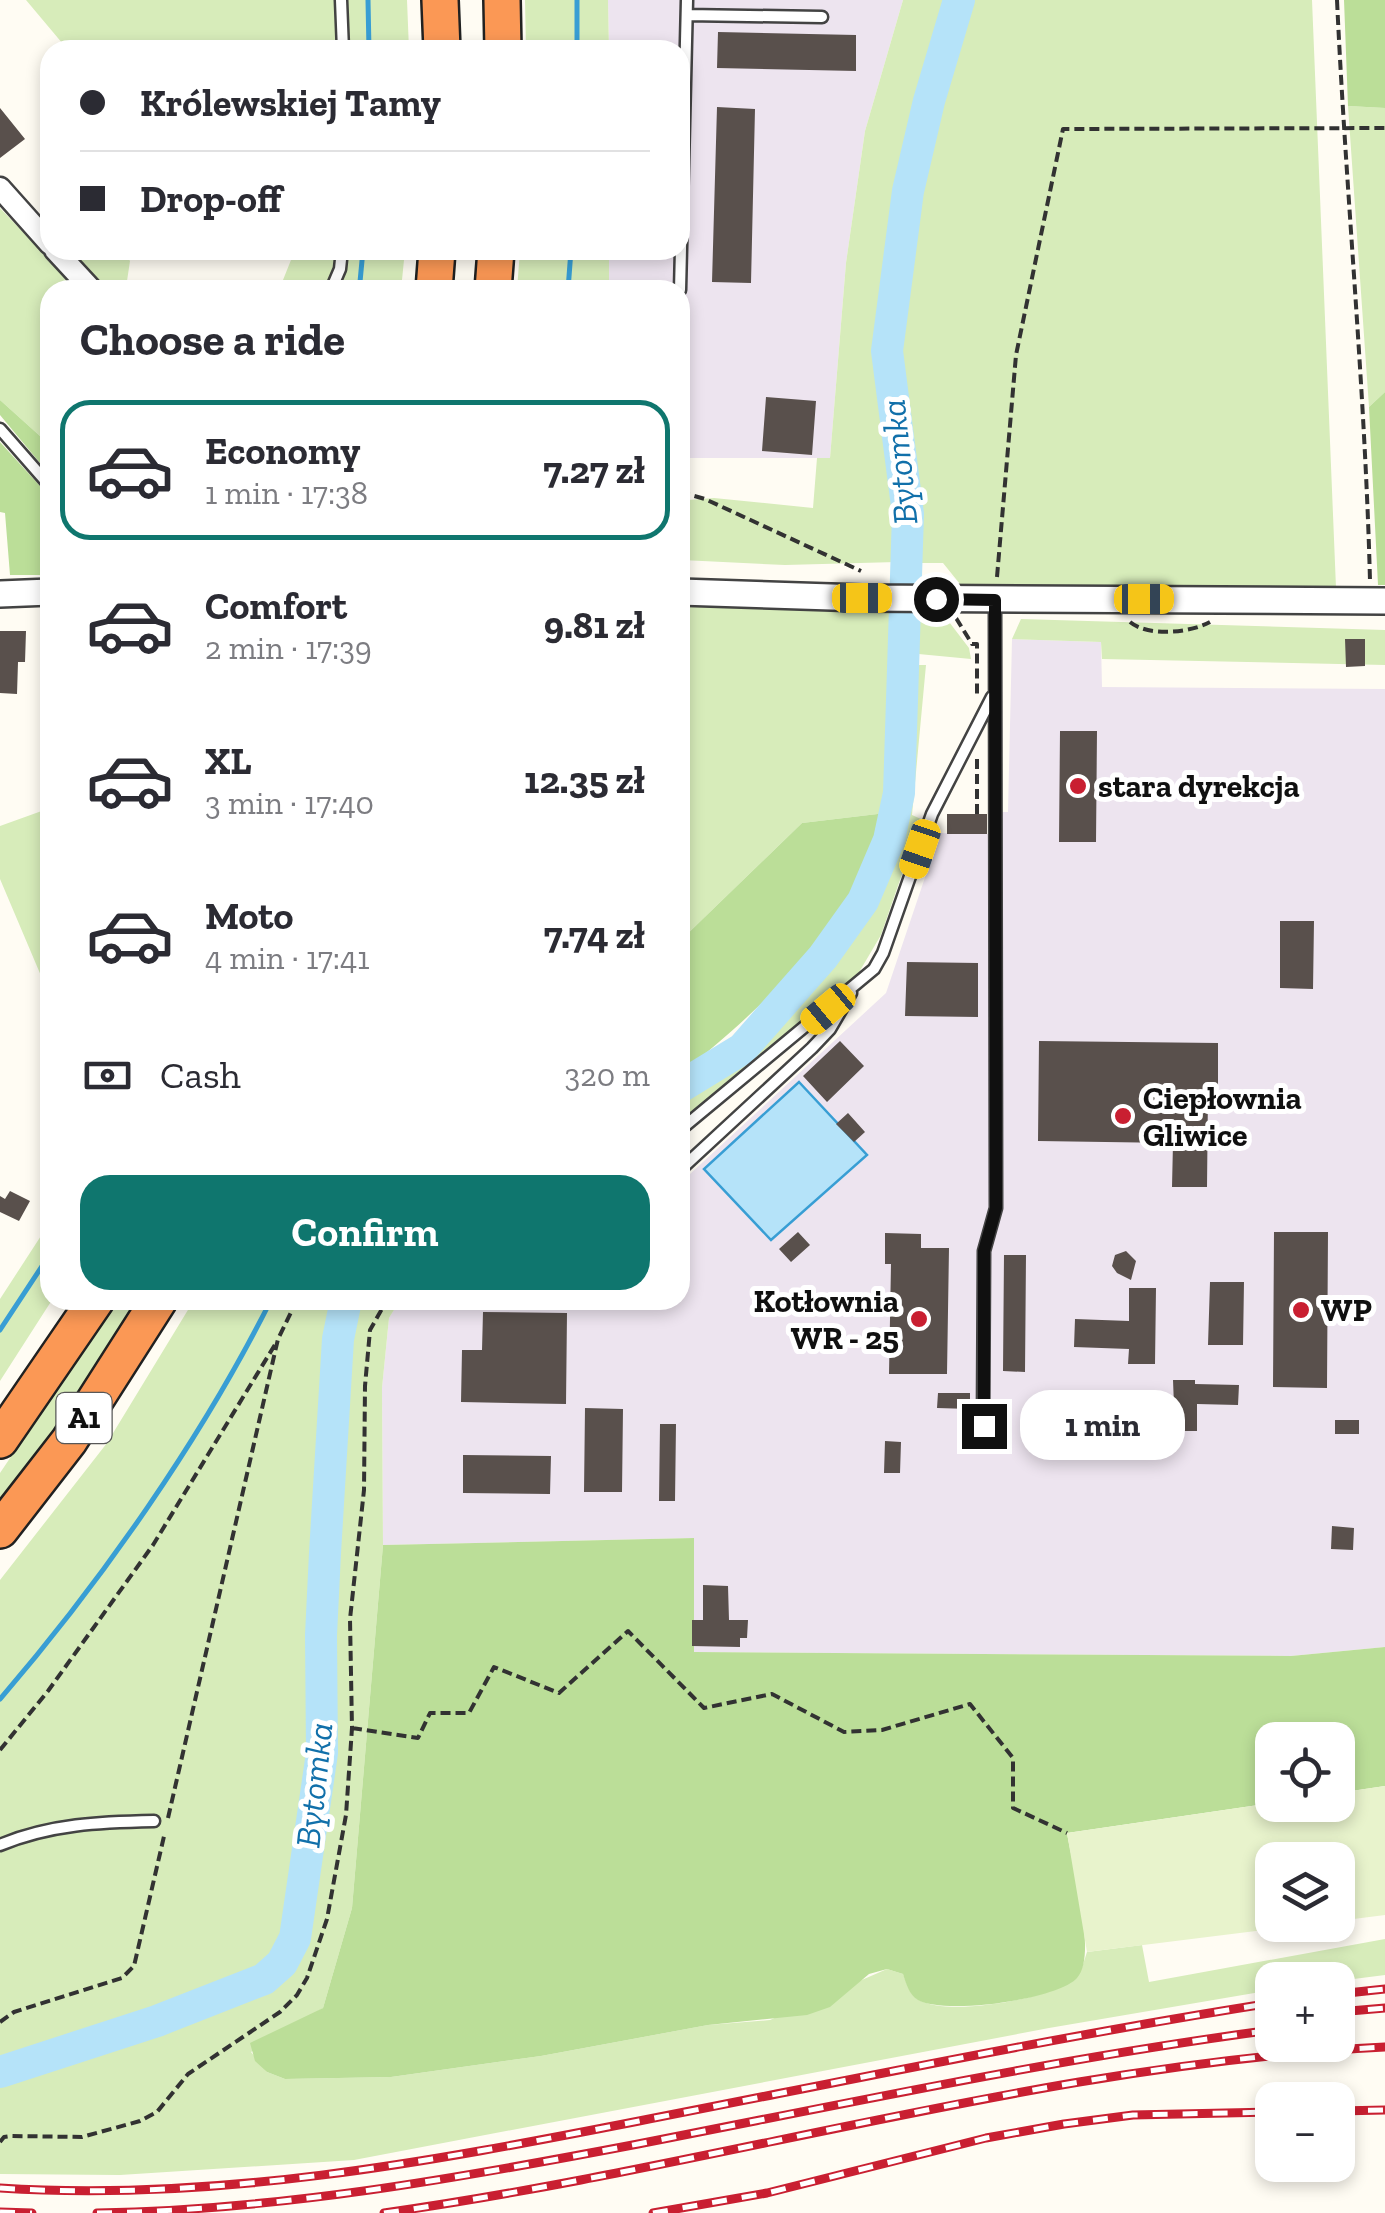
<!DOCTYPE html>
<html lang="en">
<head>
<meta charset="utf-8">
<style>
	:root { --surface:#fff; --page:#f7f7f7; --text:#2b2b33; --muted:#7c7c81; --line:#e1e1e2; --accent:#0f766e }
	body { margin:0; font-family:"Zilla Slab",serif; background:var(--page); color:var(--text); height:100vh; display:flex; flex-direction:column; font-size:38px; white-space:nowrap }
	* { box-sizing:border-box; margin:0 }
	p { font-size:32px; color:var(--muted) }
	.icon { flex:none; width:55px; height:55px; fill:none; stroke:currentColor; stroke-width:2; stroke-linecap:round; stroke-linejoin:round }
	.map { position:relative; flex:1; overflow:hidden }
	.sheet { position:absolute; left:40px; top:280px; width:650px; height:1030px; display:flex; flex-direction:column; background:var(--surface); border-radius:30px; box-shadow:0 5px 15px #0003 }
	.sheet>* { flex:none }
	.hud { position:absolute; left:40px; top:40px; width:650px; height:220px; border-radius:30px; box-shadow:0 5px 15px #0003; display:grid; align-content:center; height:220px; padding:0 40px; background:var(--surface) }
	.buttons { position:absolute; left:1255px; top:1722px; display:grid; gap:20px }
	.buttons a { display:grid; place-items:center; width:100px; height:100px; border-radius:20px; background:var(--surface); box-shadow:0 5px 15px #0003; font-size:50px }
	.end { position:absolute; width:45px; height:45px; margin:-22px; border:12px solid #101010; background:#fff; box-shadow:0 0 0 5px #fff }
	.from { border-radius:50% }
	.bubble { position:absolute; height:70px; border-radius:30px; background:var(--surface); box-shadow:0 5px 15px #0003; font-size:32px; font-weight:800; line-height:70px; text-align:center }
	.car { position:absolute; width:30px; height:60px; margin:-30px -15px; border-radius:12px; box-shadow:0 0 8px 2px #0007; background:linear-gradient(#f5c518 24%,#345 0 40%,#f5c518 0 76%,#345 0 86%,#f5c518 0) }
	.hud b { display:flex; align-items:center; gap:35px; height:95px; font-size:38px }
	.hud b+b { border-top:2px solid var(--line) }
	.hud i { width:25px; height:25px; background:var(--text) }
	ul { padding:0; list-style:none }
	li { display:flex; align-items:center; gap:30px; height:140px; margin:0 20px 15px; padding:0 20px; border:5px solid transparent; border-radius:30px }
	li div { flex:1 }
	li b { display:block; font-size:38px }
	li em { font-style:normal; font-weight:800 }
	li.current { border-color:var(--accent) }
	li>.icon { width:90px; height:90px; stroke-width:1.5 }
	h2 { padding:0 40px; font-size:45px; line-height:120px }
	.pay { display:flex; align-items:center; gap:25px; height:110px; padding:0 40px; font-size:38px }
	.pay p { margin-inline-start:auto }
	.action { display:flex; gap:20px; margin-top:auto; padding:20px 40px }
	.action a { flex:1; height:115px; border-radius:30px; background:var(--accent); color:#fff; font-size:40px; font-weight:800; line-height:115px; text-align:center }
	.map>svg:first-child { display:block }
</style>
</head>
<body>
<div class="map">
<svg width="1385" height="2213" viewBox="0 0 1385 2213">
	<rect width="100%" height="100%" fill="#fffcf3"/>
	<path fill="#ede4ef" d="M 608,0 L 903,0 L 865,131 L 846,263 L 830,458 L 680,458 L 680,290 L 609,290 L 609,250 L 680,250 L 680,50 L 609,50 Z
		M 1012,639 L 1101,642 L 1102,687 L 1385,689 L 1385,1647 L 1291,1656 L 694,1652 L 694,1538 L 383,1545 L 382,1388 L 389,1318 L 398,1303 L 400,1300 L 680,1300 L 680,1179 L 690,1174 L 886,993 L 940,833 L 991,834 L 997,812 L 1008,812 Z"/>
	<path fill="#d7ecba" d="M 26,0 L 334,0 L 337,50 L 68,50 Z
		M 346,0 L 407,0 L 409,50 L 349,50 Z
		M 525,0 L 608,0 L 609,50 L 526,50 Z
		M 903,0 L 948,0 L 907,140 L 886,258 L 876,365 L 893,502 L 897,562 L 785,565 L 682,560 L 682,510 L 688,500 L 714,498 L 813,508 L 817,458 L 830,458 L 846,263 L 865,131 Z
		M 971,0 L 1312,0 L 1336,588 L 964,589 L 943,563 L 915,563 L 921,522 L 895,346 L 916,216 L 940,107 Z
		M 1348,106 L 1385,108 L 1385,392 L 1369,407 Z
		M 0,208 L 78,290 L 50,290 L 50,445 L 0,400 Z
		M 66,250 L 123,250 L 130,261 L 127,281 L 115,290 L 103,290 Z
		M 295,250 L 337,250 L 334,272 L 324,290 L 279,290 Z
		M 350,250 L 405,250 L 401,290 L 340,289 Z
		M 520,250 L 609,250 L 609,290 L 517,290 Z
		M 680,603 L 893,612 L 892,779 L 886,813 L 802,823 L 680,941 Z
		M 911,613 L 943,614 L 969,648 L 971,659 L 908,653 Z
		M 1021,619 L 1385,630 L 1385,665 L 1102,659 L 1101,642 L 1012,639 Z
		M 910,665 L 926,665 L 912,815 L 921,819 L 881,935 L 858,974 L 749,1071 L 680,1120 L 680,1100 L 746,1057 L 842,948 L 884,881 L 903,811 Z
		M 50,808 L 50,997 L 0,879 L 0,826 Z
		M 50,1222 L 52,1300 L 0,1381 L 0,1299 Z
		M 116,1300 L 141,1300 L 105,1359 L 0,1503 L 0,1473 Z
		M 194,1300 L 400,1300 L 389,1318 L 382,1388 L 383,1545 L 352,1908 L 323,2008 L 251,2052 L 267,2072 L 285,2079 L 391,2077 L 541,2056 L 708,2025 L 770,2020 L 887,1969 L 903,1974 C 907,1983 909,1995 919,2000 C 949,2017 1047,1999 1073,1980 C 1081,1974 1084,1961 1087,1952 L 1142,1945 L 1149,1982 L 1385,1939 L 1385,1975 L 1338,1981 L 1272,1980 L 1272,1990 L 1049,2028 L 354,2160 L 120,2175 L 0,2174 L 0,1580 L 107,1443 Z"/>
	<path fill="#bbde98" d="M 1344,0 L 1385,0 L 1385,108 L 1348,106 Z
		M 1385,392 L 1385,585 L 1378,585 L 1369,407 Z
		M 0,400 L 50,445 L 50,475 L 0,415 Z
		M 0,442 L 50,497 L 50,575 L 10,575 L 5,513 L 0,512 Z
		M 886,813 C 878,834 872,858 863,878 C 832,943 737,1030 680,1074 L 680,941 L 802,823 Z
		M 694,1538 L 694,1652 L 1291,1656 L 1385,1647 L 1385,1786 L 1338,1793 L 1338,1740 L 1272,1740 L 1272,1803 L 1067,1833 C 1072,1864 1098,1955 1077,1978 C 1057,2000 944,2015 918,2000 C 909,1995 906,1983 903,1974 L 887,1969 L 869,1974 L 830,2007 L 807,2015 L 708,2025 L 541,2056 L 391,2077 L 285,2079 L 267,2072 L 255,2061 L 250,2043 L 323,2008 L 352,1908 L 383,1545 Z"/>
	<path fill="#e8f3cc" d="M 1385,1786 L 1385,1915 L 1338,1921 L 1338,1860 L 1272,1860 L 1272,1925 L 1304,1925 L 1087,1952 L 1067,1833 L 1272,1803 L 1338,1805 L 1338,1793 Z"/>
	<path fill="#b5e3f9" stroke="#389ed4" stroke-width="2.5" d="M 799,1082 L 867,1155 L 771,1240 L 704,1169 Z"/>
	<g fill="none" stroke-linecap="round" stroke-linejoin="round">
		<path stroke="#389ed4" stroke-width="5" d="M 368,0 L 369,50
			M 577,0 L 577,50
			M 360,282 L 363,250
			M 568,290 L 571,250
			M 0,1330 L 50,1254
			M 0,1699 C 101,1582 202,1438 271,1300"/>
		<path stroke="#b5e3f9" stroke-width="32" d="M 680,1087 L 742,1049 L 823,957 L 863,901 L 889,840 L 899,793 L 908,514 L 887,351 L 908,191 L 929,101 L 959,0
			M 0,2072 L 157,2021 L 264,1979 L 282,1963 L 295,1938 L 322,1753 L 321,1635 L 325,1553 L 338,1339 L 346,1300"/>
	</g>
	<path fill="#59504c" d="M 718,32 L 856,35 L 856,71 L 717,68 Z
		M 717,107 L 755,109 L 751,283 L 712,282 Z
		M 0,108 L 25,139 L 0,158 Z
		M 766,397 L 816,401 L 812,455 L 762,451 Z
		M 0,631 L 26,631 L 25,662 L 18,662 L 17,694 L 0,693 Z
		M 1345,639 L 1365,639 L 1365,666 L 1346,667 Z
		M 1060,731 L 1097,731 L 1096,842 L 1059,842 Z
		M 947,814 L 987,814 L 987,834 L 947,834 Z
		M 1280,921 L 1314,921 L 1313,989 L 1280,988 Z
		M 907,962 L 978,963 L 978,1017 L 905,1016 Z
		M 840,1041 L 864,1066 L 827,1102 L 803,1076 Z
		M 1039,1041 L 1218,1043 L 1218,1091 L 1208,1091 L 1207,1187 L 1172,1187 L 1173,1143 L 1038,1141 Z
		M 848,1113 L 865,1132 L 854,1142 L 836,1124 Z
		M 10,1191 L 30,1201 L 19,1221 L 0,1212 L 0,1196 L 5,1199 Z
		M 798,1232 L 810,1245 L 791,1262 L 779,1249 Z
		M 1274,1232 L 1328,1232 L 1327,1388 L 1273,1387 Z
		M 885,1233 L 921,1234 L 921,1248 L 949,1248 L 947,1374 L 889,1374 L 891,1264 L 885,1264 Z
		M 1126,1251 L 1136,1261 L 1131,1280 L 1117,1273 L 1112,1266 L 1115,1255 Z
		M 1004,1255 L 1026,1255 L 1025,1372 L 1003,1371 Z
		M 1210,1282 L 1244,1282 L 1243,1345 L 1208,1345 Z
		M 1129,1288 L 1156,1288 L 1155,1364 L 1128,1364 L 1129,1349 L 1074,1347 L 1075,1319 L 1129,1321 Z
		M 483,1312 L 567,1313 L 566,1404 L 461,1402 L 462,1350 L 482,1350 Z
		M 1173,1380 L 1195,1380 L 1195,1384 L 1239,1385 L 1238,1405 L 1197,1404 L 1197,1431 L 1175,1431 Z
		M 938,1393 L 970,1393 L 970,1409 L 937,1408 Z
		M 585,1408 L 623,1409 L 622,1492 L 584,1492 Z
		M 1335,1420 L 1359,1420 L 1359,1434 L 1335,1434 Z
		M 660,1424 L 676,1424 L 675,1501 L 659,1501 Z
		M 885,1441 L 901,1442 L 900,1473 L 884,1473 Z
		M 463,1455 L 551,1456 L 550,1494 L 463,1493 Z
		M 1332,1526 L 1354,1528 L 1353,1550 L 1331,1549 Z
		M 703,1585 L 728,1586 L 729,1620 L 748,1620 L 747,1638 L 740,1638 L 740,1647 L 692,1646 L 692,1620 L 703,1620 Z"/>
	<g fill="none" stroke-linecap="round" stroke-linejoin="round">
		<g stroke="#434343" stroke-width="15">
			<path id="service" d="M 341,0 L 343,50
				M 687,15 L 822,17
				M 331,290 L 340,269 L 342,250
				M 680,290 L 687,0
				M 0,429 L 50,486
				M 680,1130 L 874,969 L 883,953 L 932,814 L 992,697
				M 680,1170 L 812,1048 L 830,1029 L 851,993
				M 983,1426 L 984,1251 L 996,1208 L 995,600
				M 0,1845 C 50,1824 101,1822 154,1821"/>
		</g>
		<g stroke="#434343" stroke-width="25">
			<path id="minor" d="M 0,188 L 50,244
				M 55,250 L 92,290"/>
		</g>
		<g stroke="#434343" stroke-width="30">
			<path id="tertiary" d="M 680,592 L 862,598 L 1385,601
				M 0,594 L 50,592"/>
		</g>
		<g stroke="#212121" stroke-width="40">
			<path id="motorway" d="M 440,0 L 442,50
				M 502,0 L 503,50
				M 434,290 L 437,250
				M 493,290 L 496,250
				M 0,1440 L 96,1300
				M 0,1530 L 69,1441 L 159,1300"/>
		</g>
		<path stroke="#323232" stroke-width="4" stroke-dasharray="10 5" stroke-linecap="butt" d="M 1337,0 C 1346,194 1365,387 1370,581
			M 680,492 L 705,499 L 861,571
			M 997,577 L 1016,355 L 1063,129 L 1385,128
			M 956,618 L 972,644 L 977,644 L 977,694
			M 1130,622 C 1148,637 1190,633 1210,622
			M 977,814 L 977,759
			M 352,1728 L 418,1738 L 430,1713 L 469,1713 L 494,1667 L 559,1693 L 628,1631 L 704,1708 L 772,1694 L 844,1732 L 882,1730 L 970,1704 L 1013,1758 L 1013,1808 L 1067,1833
			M 0,1750 L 48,1691 L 153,1545 L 276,1343
			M 168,1818 L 278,1339 L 297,1300
			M 0,2022 L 14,2012 L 122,1978 L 134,1966 L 165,1832
			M 0,2142 L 4,2137 L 11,2136 L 82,2137 L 140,2121 L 157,2112 L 188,2074 L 280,2012 L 297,1995 L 307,1978 L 327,1919 L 346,1815 L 352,1728 L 350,1619 L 364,1490 L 365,1386 L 370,1330 L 387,1300"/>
		<use href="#service" stroke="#fff" stroke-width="10"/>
		<use href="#minor" stroke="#fff" stroke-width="20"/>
		<use href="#tertiary" stroke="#fff" stroke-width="25"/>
		<use href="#motorway" stroke="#fb9855" stroke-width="35"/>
		<g stroke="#c91f31" stroke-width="9">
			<path id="rail" d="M 1338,1994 L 1385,1989
				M 1338,2012 L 1385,2008
				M 1338,2111 L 1385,2110
				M 0,2188 C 215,2202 429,2162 639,2121 C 850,2080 1060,2036 1272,2003
				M 0,2212 L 32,2213
				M 97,2213 C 281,2210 459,2178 638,2144 C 849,2103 1060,2058 1272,2030
				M 384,2213 C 719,2166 1046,2064 1385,2047
				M 653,2213 L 767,2193 L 986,2138 L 1064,2124 L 1133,2115 L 1272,2112"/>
		</g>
		<use href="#rail" stroke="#fff" stroke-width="5" stroke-dasharray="15" stroke-linecap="butt"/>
	</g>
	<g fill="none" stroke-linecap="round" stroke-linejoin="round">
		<path stroke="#101010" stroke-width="12" d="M 936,599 L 995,600 L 996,1208 L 984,1251 L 984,1426"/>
	</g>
	<g fill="#c91f31" stroke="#fff" stroke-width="4">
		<circle cx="1078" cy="786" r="10"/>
		<circle cx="1123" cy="1116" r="10"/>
		<circle cx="1301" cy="1310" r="10"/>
		<circle cx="919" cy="1319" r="10"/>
	</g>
	<g text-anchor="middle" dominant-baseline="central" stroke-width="10" stroke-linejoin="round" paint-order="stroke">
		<rect fill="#fff" stroke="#585858" stroke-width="2.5" x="56.5" y="1393" width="55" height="50" rx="8"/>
		<g font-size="30" font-weight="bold" fill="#101010">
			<text x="84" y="1418">A1</text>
		</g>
		<g font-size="32" font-weight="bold" fill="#101010" stroke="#fff" text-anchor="start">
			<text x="1098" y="786">stara dyrekcja</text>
			<text x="1143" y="1098">Ciepłownia<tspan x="1143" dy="37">Gliwice</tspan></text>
			<text x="899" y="1301" text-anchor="end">Kotłownia<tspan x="899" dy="37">WR - 25</tspan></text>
			<text x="1321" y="1310">WP</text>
		</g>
		<g font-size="35" font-style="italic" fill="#1170aa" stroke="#fff">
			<text transform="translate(899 462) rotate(-96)">Bytomka</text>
			<text transform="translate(314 1785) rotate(-84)">Bytomka</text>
		</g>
	</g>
</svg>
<div class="buttons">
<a><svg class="icon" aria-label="locate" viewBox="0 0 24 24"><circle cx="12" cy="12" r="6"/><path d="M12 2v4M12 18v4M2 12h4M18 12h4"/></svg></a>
<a><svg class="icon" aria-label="layers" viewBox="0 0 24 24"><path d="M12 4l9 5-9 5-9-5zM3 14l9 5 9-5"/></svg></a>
<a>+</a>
<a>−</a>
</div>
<i class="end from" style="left:936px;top:599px"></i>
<i class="end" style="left:984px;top:1426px"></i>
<div class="bubble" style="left:1020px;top:1390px;width:165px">1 min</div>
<i class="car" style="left:862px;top:598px;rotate:90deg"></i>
<i class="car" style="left:1144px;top:599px;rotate:90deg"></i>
<i class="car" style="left:920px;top:849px;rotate:199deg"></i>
<i class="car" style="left:828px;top:1009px;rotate:230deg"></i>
<div class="hud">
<b><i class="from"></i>Królewskiej Tamy</b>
<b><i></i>Drop-off</b>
</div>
<section class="sheet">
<h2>Choose a ride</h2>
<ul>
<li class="current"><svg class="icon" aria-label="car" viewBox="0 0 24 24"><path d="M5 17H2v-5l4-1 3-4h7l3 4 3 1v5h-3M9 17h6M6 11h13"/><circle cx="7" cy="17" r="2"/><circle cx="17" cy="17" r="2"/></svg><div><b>Economy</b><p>1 min · 17:38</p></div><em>7.27 zł</em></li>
<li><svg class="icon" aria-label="car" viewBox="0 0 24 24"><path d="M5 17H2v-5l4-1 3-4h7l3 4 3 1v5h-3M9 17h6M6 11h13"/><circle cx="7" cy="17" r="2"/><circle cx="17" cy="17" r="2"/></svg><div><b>Comfort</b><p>2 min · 17:39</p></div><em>9.81 zł</em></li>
<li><svg class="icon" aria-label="car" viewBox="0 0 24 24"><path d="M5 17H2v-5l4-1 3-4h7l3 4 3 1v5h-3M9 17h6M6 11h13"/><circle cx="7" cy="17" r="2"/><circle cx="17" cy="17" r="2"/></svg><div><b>XL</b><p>3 min · 17:40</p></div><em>12.35 zł</em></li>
<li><svg class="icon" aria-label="car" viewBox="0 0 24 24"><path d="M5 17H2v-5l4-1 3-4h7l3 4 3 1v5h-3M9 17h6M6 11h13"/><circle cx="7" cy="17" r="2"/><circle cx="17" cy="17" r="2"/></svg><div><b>Moto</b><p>4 min · 17:41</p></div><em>7.74 zł</em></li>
</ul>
<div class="pay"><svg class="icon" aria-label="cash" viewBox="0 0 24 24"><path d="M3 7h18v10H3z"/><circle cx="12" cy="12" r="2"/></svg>Cash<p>320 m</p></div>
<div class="action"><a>Confirm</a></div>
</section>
</div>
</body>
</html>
